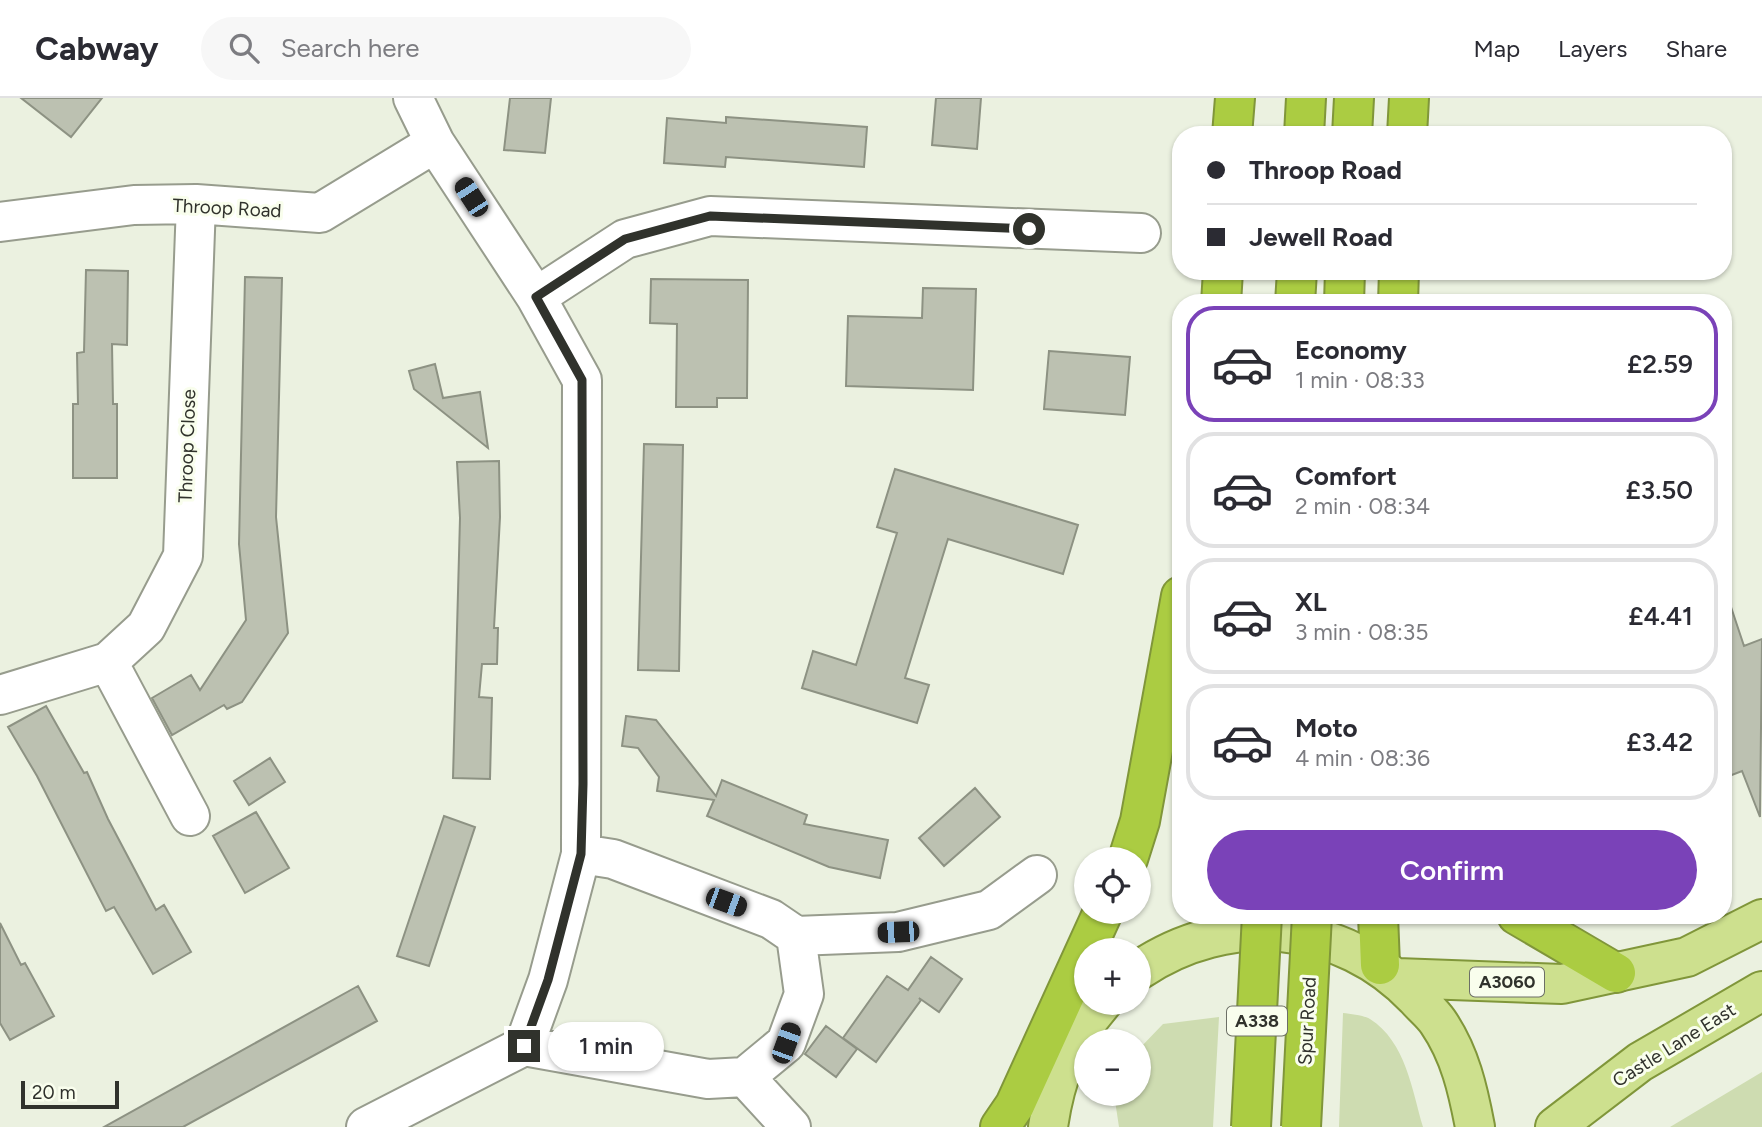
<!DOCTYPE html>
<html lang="en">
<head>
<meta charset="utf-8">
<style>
	:root { --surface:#fff; --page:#f7f7f7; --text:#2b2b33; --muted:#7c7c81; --line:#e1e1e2; --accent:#7a42b8 }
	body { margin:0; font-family:Figtree,sans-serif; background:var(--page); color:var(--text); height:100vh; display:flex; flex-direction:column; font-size:26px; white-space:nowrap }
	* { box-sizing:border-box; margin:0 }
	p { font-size:23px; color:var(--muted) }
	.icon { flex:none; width:38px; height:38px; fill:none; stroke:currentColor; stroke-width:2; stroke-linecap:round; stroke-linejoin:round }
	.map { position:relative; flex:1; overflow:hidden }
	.details { position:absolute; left:1172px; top:196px; width:560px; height:630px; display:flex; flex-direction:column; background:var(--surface); border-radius:28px; box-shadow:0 2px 5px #0004 }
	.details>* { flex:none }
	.banner { position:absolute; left:1172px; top:28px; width:560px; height:154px; border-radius:28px; box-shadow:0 2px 5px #0004; display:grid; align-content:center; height:154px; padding:0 35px; background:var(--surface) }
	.fabs { position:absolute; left:1074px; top:749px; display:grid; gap:14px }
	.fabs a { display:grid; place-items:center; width:77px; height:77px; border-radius:50%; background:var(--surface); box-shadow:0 2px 5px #0004; font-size:35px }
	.scale { position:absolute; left:21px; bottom:18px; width:98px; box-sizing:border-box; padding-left:7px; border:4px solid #30322c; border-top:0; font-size:19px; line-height:24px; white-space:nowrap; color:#30322c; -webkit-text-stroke:5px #f9feed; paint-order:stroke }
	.end { position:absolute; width:32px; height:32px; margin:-16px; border:9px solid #30322c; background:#fff; box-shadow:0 0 0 4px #fff }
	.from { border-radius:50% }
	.bubble { position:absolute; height:49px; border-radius:24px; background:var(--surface); box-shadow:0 2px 5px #0004; font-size:23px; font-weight:600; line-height:49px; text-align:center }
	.car { position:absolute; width:21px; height:42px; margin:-21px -10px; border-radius:9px; box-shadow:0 0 5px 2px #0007; background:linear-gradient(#222 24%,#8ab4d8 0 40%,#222 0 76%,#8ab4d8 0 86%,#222 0) }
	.banner b { display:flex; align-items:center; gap:24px; height:66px; font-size:26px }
	.banner b+b { border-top:2px solid var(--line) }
	.banner i { width:18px; height:18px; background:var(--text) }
	ul { padding:12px 0 0; list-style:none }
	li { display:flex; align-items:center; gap:21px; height:116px; margin:0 14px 10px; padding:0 21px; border:4px solid var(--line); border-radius:28px }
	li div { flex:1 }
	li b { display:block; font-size:26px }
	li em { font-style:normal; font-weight:600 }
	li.current { border-color:var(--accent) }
	li>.icon { width:63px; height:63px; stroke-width:1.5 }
	.cta { display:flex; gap:14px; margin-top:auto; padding:14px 35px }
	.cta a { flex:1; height:80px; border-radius:42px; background:var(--accent); color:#fff; font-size:28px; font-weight:600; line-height:80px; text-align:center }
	header { display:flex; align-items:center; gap:42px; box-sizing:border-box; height:98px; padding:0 35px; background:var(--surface); border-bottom:2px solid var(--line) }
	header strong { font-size:33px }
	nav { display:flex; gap:38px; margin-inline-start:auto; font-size:24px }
	.search { width:490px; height:63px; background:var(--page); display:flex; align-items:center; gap:18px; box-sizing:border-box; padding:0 24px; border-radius:38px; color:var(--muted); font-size:26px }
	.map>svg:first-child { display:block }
</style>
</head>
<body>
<header>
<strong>Cabway</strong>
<div class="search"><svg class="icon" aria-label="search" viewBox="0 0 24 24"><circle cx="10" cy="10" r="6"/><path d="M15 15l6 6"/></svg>Search here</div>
<nav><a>Map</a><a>Layers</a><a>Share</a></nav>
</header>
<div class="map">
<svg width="1762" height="1029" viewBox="0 0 1762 1029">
	<rect width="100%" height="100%" fill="#ebf1e0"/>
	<path fill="#cedcb1" d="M 1343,915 C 1351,916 1363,917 1370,921 C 1406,944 1412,992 1423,1029 L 1339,1029 Z
		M 1219,919 L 1213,1029 L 1119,1029 L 1114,996 L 1139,996 L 1139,951 L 1163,926 Z
		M 1762,974 L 1762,1029 L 1670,1029 Z"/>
	<path fill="#bcc1b1" stroke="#8d9283" stroke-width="2" d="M 21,0 L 102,0 L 71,39 Z
		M 510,0 L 551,0 L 545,55 L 504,52 Z
		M 936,0 L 981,0 L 977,51 L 932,47 Z
		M 726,19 L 867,29 L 864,69 L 726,59 L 725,69 L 664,65 L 667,20 L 726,25 Z
		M 86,172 L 128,173 L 127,247 L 112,246 L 113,306 L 117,306 L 117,380 L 73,380 L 73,306 L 78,306 L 77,255 L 84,254 Z
		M 245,179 L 282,180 L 276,419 L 288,535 L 242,604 L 227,611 L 224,607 L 172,637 L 152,600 L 191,577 L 200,592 L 246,522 L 239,446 Z
		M 651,181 L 748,182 L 747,300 L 717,300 L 717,309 L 676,309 L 677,226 L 650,225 Z
		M 923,190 L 976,191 L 973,292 L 846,288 L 848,218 L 922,220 Z
		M 1049,253 L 1130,259 L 1125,317 L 1044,311 Z
		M 435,266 L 443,300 L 480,294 L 488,350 L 414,291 L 409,273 Z
		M 644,346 L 683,347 L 679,573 L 638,572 Z
		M 499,363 L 500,419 L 494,530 L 498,530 L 497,566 L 482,566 L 479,599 L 492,600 L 490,681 L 453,680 L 460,420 L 457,364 Z
		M 895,371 L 1078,427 L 1063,476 L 948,441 L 905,580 L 929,587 L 917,625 L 802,590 L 813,553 L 856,567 L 897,435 L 877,429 Z
		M 1728,500 L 1744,548 L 1762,541 L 1760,719 L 1742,673 L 1724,680 L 1724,501 Z
		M 46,608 L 84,675 L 87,674 L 108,721 L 156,812 L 164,807 L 191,854 L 153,876 L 114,809 L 106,813 L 37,678 L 8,629 Z
		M 626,618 L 656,622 L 716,698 L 722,682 L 807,717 L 804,726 L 888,742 L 880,780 L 829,769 L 707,718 L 714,702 L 657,693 L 659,679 L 638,650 L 622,648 Z
		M 270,660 L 285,684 L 249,707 L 234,683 Z
		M 975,690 L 1000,719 L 944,768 L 919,740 Z
		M 256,714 L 289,770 L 245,795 L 213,738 Z
		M 444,718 L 475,729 L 429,868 L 397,858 Z
		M 0,825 L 21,867 L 25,865 L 54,918 L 10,942 L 0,925 Z
		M 931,859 L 962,881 L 939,914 L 919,900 L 921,902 L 876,964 L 843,940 L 887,878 L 908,892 Z
		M 358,888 L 377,923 L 183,1029 L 104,1029 Z
		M 826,928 L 857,951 L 836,979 L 805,956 Z"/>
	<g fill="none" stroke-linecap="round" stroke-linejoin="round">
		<g stroke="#979c8d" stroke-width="42">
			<path id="minor" d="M 0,124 L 134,107 L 196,106 L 320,115 L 435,45
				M 536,199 L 625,141 L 710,118 L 1141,135
				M 108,564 L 190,718
				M 0,597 L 108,564 L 146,529 L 183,458 L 196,106
				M 796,838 L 898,834 L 989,812 L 1037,777
				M 524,948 L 708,981 L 745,979 L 786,945 L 804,896 L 796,838 L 771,821 L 613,761 L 581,756
				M 745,979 L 791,1029
				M 366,1029 L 524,948 L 548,882 L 581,756 L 582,282 L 536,199 L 435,45 L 413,0"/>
		</g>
		<g stroke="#80963a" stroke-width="42">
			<path id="major" d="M 1139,872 C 1228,812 1342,822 1416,900 C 1423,908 1432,915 1438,924 C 1460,956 1468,992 1475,1029
				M 1397,880 L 1562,886 L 1687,859 L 1762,821
				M 1048,1029 C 1055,980 1069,943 1102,905
				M 1555,1029 L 1640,964 L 1762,893"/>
		</g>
		<g stroke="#80963a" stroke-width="42">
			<path id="highway" d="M 1232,37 L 1235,0
				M 1304,37 L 1306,0
				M 1352,37 L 1354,0
				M 1407,37 L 1409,0
				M 1221,205 L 1223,173
				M 1295,205 L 1297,173
				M 1344,205 L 1345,173
				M 1398,205 L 1399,173
				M 1128,761 L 1140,723 L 1181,498
				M 1378,817 L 1380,867
				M 1517,817 L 1616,875
				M 1000,1029 L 1015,1007 L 1103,814"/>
		</g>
		<use href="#minor" stroke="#fff" stroke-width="38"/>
		<use href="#major" stroke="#cde08e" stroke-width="38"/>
		<use href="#highway" stroke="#abcc42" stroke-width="38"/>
		<g stroke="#80963a" stroke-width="42" stroke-linecap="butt">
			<path id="highway-bridge" d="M 1251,1029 L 1262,817
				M 1301,1029 L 1312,817"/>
		</g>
		<use href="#highway-bridge" stroke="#abcc42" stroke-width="38"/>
	</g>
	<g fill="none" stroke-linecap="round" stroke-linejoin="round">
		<path stroke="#30322c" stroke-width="9" d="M 524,948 L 548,882 L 581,756 L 583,686 L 582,282 L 536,199 L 625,141 L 710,118 L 1029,131"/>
	</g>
	<g text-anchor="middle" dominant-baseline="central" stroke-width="6" stroke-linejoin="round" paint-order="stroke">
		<g fill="#f9feed" stroke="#6c6f66" stroke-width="2">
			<rect x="1470" y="869.5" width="74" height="29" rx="5"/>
			<rect x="1227" y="908.5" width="60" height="29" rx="5"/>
		</g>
		<g font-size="18" font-weight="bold" fill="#30322c">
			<text x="1507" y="884">A3060</text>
			<text x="1257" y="923">A338</text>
		</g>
		<g font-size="19" fill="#30322c" stroke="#f9feed">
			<text transform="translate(227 110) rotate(3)">Throop Road</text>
			<text transform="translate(187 348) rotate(-88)">Throop Close</text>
			<text transform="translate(1307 923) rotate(-87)">Spur Road</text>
			<text transform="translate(1674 947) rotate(-32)">Castle Lane East</text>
		</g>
	</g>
</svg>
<div class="fabs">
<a><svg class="icon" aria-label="locate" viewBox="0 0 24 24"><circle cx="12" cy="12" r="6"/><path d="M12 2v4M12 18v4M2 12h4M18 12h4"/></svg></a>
<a>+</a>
<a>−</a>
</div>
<div class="scale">20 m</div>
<i class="end from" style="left:1029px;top:131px"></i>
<i class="end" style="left:524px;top:948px"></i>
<div class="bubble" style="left:548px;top:924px;width:116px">1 min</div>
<i class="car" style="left:471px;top:99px;rotate:327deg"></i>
<i class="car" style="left:726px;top:804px;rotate:110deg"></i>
<i class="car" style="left:898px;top:834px;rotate:268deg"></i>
<i class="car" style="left:786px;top:945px;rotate:20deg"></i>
<div class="banner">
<b><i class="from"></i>Throop Road</b>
<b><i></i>Jewell Road</b>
</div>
<section class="details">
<ul>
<li class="current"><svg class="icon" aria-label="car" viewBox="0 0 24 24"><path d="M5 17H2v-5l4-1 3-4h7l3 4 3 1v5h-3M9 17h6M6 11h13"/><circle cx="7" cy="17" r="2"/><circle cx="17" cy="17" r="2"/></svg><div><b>Economy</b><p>1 min · 08:33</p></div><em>£2.59</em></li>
<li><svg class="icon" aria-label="car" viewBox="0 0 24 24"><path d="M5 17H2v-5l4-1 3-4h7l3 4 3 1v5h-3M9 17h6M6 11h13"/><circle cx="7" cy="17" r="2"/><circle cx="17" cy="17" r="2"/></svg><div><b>Comfort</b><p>2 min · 08:34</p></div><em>£3.50</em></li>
<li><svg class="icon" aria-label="car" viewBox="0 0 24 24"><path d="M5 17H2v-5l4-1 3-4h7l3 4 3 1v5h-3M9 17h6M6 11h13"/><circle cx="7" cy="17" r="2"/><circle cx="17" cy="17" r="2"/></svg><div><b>XL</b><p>3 min · 08:35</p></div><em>£4.41</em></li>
<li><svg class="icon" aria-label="car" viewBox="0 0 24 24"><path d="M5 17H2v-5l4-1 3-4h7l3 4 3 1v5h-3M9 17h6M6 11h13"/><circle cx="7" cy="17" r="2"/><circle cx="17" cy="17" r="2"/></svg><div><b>Moto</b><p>4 min · 08:36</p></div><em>£3.42</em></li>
</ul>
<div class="cta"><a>Confirm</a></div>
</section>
</div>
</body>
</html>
